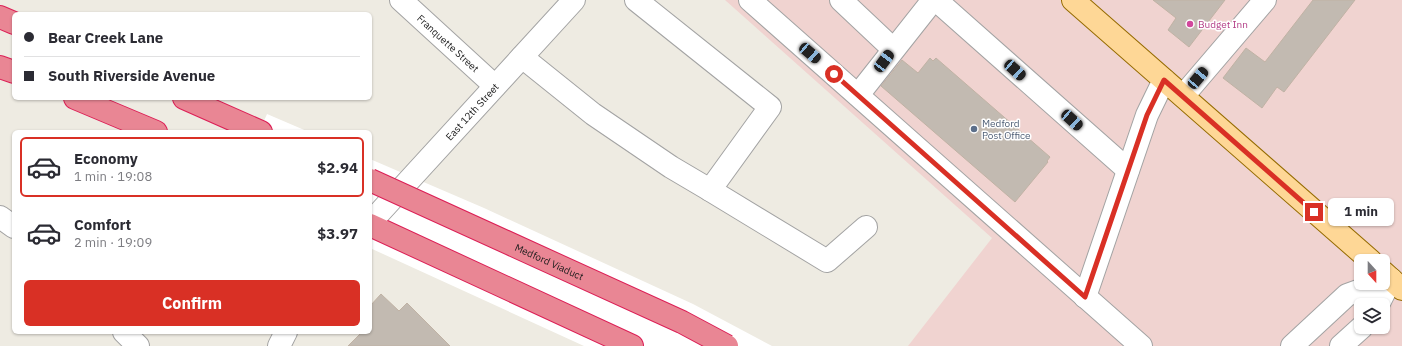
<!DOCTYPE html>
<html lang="en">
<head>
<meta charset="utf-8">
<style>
	:root { --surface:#fff; --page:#f7f7f7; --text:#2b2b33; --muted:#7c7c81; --line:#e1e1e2; --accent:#d93025 }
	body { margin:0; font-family:"IBM Plex Sans",sans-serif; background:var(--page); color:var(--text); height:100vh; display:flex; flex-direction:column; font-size:15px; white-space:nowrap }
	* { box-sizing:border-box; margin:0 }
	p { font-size:13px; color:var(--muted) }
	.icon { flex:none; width:22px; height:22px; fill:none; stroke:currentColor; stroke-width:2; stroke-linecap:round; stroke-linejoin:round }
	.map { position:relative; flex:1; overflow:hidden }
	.sheet { position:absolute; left:12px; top:130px; width:360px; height:204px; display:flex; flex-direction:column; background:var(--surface); border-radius:6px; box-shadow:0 1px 3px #0004 }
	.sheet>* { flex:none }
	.guide { position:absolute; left:12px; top:12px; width:360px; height:88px; border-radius:6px; box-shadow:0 1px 3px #0004; display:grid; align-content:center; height:88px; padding:0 12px; background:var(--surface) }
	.needle { width:26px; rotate:159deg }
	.tools { position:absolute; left:1354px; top:254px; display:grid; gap:8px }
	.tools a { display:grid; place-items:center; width:36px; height:36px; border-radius:6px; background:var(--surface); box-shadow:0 1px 3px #0004; font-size:20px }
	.end { position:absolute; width:18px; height:18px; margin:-9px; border:5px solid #d93025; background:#fff; box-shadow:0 0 0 2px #fff }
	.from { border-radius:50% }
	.bubble { position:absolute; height:28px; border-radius:6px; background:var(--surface); box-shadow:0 1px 3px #0004; font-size:13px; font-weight:700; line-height:28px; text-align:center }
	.car { position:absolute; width:12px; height:24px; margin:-12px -6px; border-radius:5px; box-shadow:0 0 3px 1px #0007; background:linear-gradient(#222 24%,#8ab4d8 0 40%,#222 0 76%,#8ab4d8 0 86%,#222 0) }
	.guide b { display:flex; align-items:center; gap:14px; height:38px; font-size:15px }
	.guide b+b { border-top:1px solid var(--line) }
	.guide i { width:10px; height:10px; background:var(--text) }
	ul { padding:7px 0 0; list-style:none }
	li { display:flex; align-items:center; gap:12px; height:60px; margin:0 8px 6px; padding:0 4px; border:2px solid transparent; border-radius:6px }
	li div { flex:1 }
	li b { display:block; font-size:15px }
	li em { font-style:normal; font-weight:700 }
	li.active { border-color:var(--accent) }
	li>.icon { width:36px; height:36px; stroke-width:1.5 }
	.primary-button { display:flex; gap:8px; margin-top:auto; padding:8px 12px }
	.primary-button a { flex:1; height:46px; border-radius:6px; background:var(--accent); color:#fff; font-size:16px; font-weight:700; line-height:46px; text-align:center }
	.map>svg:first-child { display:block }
</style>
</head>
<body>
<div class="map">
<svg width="1402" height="346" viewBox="0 0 1402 346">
	<rect width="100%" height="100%" fill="#eeebe2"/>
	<path fill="#f0d3d0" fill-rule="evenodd" d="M 725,0 L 1402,0 L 1402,346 L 908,346 L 992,238 ZM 1361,261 L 1383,261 L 1383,283 L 1361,283 ZM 1361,305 L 1383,305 L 1383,327 L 1361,327 Z"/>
	<path fill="#fff" d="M 267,114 L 309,132 L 259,132 Z
		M 370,159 L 484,208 L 693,304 L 772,346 L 584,346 L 370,248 Z"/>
	<path fill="#c2bab1" stroke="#c0b2a4" d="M 1153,0 L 1225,0 L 1189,47 L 1168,30 L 1176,18 Z
		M 1313,0 L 1355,0 L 1284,92 L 1277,87 L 1262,108 L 1223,78 L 1246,48 L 1265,62 Z
		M 930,58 L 933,61 L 936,58 L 1050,157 L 1047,161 L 1048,162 L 1015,202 L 881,86 L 902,60 L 918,73 Z
		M 381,294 L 399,311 L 407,303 L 450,346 L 348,346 L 362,332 L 370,332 L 370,306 Z"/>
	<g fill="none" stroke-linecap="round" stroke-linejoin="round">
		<g stroke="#a3a3a3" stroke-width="24">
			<g id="minor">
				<path id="s1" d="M 401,0 L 495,86"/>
				<path d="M 636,0 L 770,107 L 710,190 L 827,261 L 866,227"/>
				<path d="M 750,0 L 1141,346"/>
				<path d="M 841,0 L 893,49"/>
				<path d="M 936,0 L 1128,170"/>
				<path d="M 522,57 L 593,114 L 671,167 L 710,190"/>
				<path d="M 858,95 L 933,0"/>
				<path d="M 1183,96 L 1265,0"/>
				<path d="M 0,217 L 14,227"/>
				<path id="s2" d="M 370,223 L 574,0"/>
				<path d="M 1085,297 L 1147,115 L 1164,80"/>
				<path d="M 1378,305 L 1391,279"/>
				<path d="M 124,332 L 138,346"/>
				<path d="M 279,346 L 286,332"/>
				<path d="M 1292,346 L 1347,295 L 1380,283"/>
				<path d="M 1341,346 L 1362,327"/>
			</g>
		</g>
		<g stroke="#956b00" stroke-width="24">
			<path id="major" d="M 1073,0 L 1371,261
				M 1383,272 L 1402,289"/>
		</g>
		<g stroke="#dc1f56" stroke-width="24">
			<path id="highway" d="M 0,17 L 14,23
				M 0,67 L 14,72
				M 75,98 L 156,132
				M 184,98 L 261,132
				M 370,225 L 632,346"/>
		</g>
		<use href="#minor" stroke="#fff" stroke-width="22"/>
		<use href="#major" stroke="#fed796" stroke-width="22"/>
		<use href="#highway" stroke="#e98694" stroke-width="22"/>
		<g stroke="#dc1f56" stroke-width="24" stroke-linecap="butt">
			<g id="highway-bridge">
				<path id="s3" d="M 370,180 L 682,322 L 727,346"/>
			</g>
		</g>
		<use href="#highway-bridge" stroke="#e98694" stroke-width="22"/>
	</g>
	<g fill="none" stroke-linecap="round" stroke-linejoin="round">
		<path stroke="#d93025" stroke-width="5" d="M 834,74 L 1085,297 L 1147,115 L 1164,80 L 1314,212"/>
	</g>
	<circle fill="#d1479c" stroke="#fff" stroke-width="1.5" cx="1190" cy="24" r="4"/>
	<circle fill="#5c6f8a" stroke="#fff" stroke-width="1.5" cx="974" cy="129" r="4"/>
	<g text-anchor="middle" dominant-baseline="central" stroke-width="3" stroke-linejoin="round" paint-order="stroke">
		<g font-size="10" fill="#b23c85" stroke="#fff" text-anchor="start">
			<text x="1198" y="24">Budget Inn</text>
		</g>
		<g font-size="10" fill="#1c1c1c" stroke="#fff">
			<text stroke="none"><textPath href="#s1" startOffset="64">Franquette Street</textPath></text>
			<text stroke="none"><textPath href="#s2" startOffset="151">East 12th Street</textPath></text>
			<text stroke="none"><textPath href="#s3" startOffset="197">Medford Viaduct</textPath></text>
		</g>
		<g font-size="10" fill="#4e5e75" stroke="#fff" text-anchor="start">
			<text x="982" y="123">Medford<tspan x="982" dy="12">Post Office</tspan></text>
		</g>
	</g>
</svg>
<div class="tools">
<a><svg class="needle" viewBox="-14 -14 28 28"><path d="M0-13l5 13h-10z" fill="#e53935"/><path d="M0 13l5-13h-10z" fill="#7c7c81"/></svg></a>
<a><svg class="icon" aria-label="layers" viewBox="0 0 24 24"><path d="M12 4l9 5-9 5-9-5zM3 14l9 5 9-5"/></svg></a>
</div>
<i class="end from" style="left:834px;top:74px"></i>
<i class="end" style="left:1314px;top:212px"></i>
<div class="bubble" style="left:1328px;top:198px;width:66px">1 min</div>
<i class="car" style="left:810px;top:53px;rotate:131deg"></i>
<i class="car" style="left:884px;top:61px;rotate:37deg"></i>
<i class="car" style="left:1015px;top:70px;rotate:132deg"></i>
<i class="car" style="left:1198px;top:78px;rotate:40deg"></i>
<i class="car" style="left:1072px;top:120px;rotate:132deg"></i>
<div class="guide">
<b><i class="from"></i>Bear Creek Lane</b>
<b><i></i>South Riverside Avenue</b>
</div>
<section class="sheet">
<ul>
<li class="active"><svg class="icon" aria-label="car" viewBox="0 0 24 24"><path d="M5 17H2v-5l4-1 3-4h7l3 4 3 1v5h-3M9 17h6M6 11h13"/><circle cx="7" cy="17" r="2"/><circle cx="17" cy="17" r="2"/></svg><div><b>Economy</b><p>1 min · 19:08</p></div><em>$2.94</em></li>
<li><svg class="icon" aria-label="car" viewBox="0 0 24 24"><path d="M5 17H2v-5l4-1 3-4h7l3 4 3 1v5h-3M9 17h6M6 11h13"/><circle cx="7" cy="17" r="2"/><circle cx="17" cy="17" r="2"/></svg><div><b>Comfort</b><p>2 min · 19:09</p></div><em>$3.97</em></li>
</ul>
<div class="primary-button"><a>Confirm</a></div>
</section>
</div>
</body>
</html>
